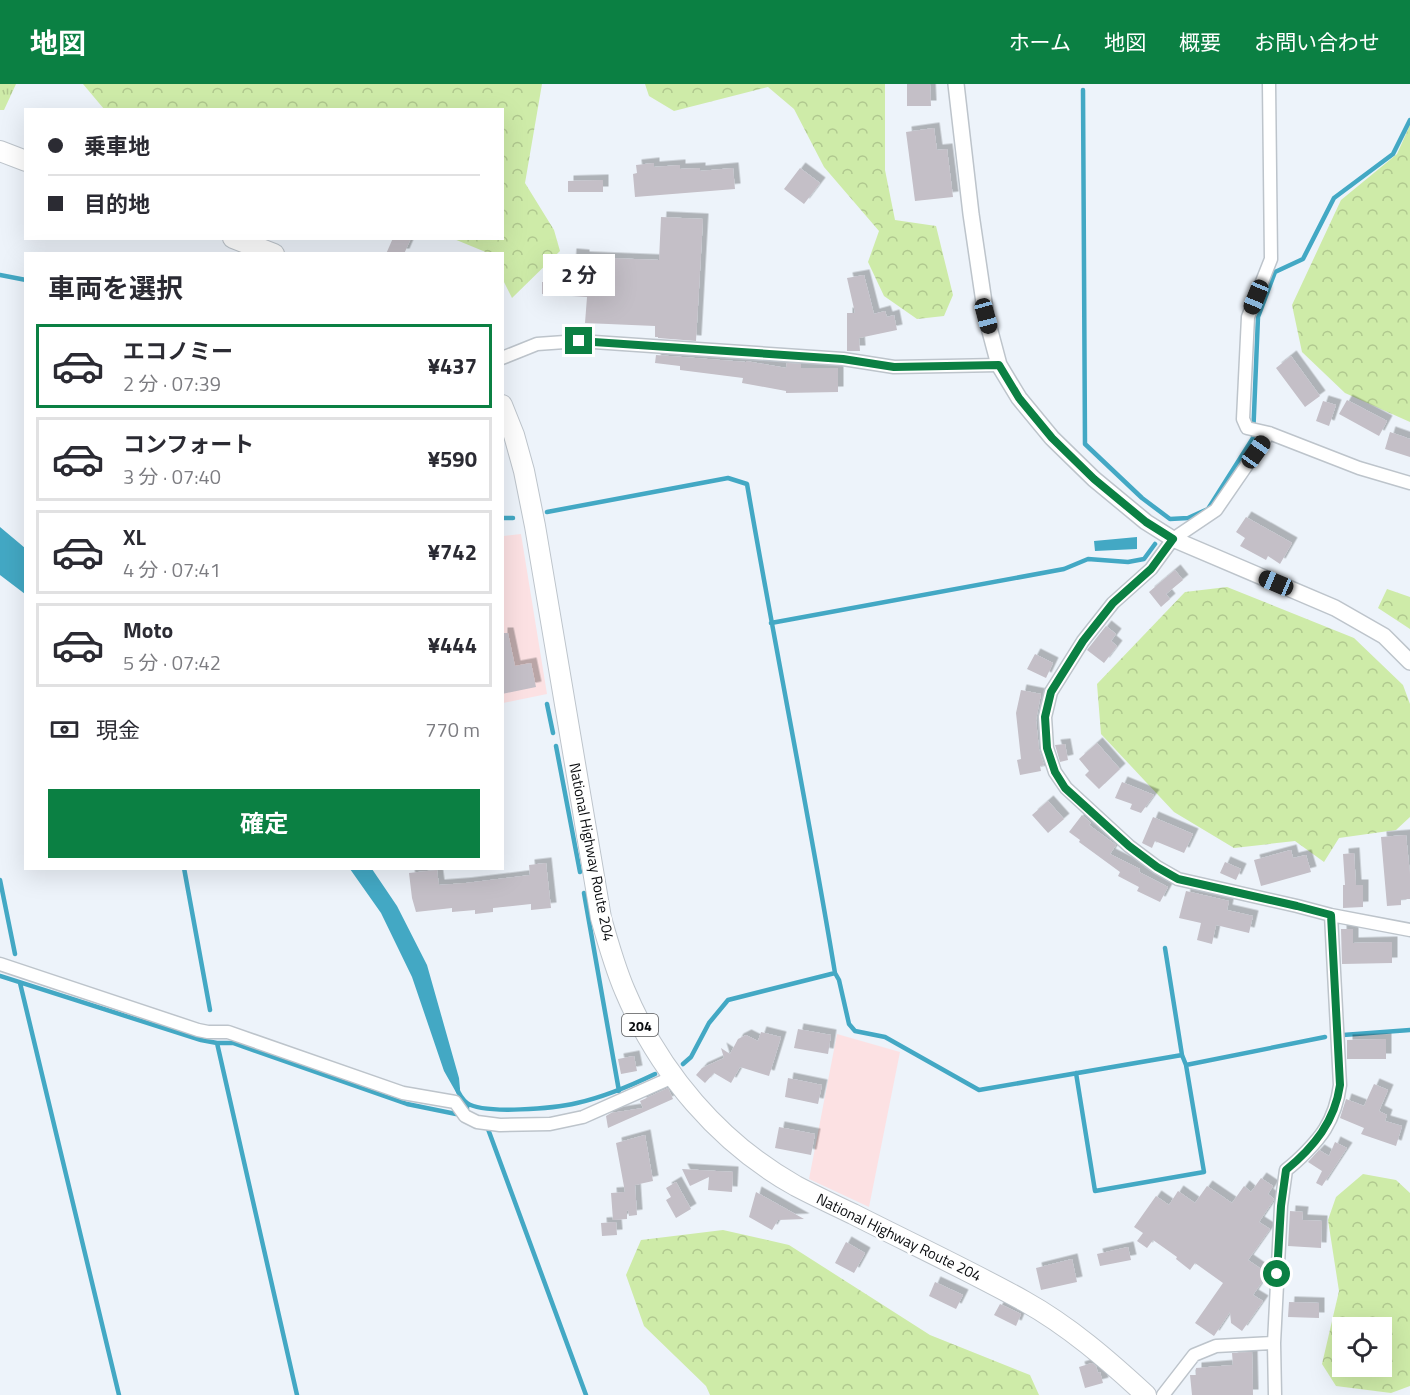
<!DOCTYPE html>
<html lang="ja">
<head>
<meta charset="utf-8">
<style>
	:root { --surface:#fff; --page:#f7f7f7; --text:#2b2b33; --muted:#7c7c81; --line:#e1e1e2; --accent:#0b8043 }
	body { margin:0; font-family:"Titillium Web","Noto Sans JP",sans-serif; background:var(--page); color:var(--text); height:100vh; display:flex; flex-direction:column; font-size:22px; white-space:nowrap }
	* { box-sizing:border-box; margin:0 }
	p { font-size:20px; color:var(--muted) }
	.icon { flex:none; width:33px; height:33px; fill:none; stroke:currentColor; stroke-width:2; stroke-linecap:round; stroke-linejoin:round }
	.map { position:relative; flex:1; overflow:hidden }
	.panel { position:absolute; left:24px; top:168px; width:480px; height:618px; display:flex; flex-direction:column; background:var(--surface); border-radius:0px; box-shadow:0 6px 24px #0002 }
	.panel>* { flex:none }
	.top-card { position:absolute; left:24px; top:24px; width:480px; height:132px; border-radius:0px; box-shadow:0 6px 24px #0002; display:grid; align-content:center; height:132px; padding:0 24px; background:var(--surface) }
	.controls { position:absolute; left:1332px; top:1233px; display:grid; gap:12px }
	.controls a { display:grid; place-items:center; width:60px; height:60px; border-radius:0px; background:var(--surface); box-shadow:0 6px 24px #0002; font-size:30px }
	.end { position:absolute; width:27px; height:27px; margin:-14px; border:8px solid #0b8043; background:#fff; box-shadow:0 0 0 3px #fff }
	.from { border-radius:50% }
	.bubble { position:absolute; height:42px; border-radius:0px; background:var(--surface); box-shadow:0 6px 24px #0002; font-size:20px; font-weight:700; line-height:42px; text-align:center }
	.car { position:absolute; width:18px; height:36px; margin:-18px -9px; border-radius:8px; box-shadow:0 0 4px 2px #0007; background:linear-gradient(#222 24%,#8ab4d8 0 40%,#222 0 76%,#8ab4d8 0 86%,#222 0) }
	.top-card b { display:flex; align-items:center; gap:21px; height:57px; font-size:22px }
	.top-card b+b { border-top:2px solid var(--line) }
	.top-card i { width:15px; height:15px; background:var(--text) }
	ul { padding:0; list-style:none }
	li { display:flex; align-items:center; gap:18px; height:84px; margin:0 12px 9px; padding:0 12px; border:3px solid var(--line); border-radius:0px }
	li div { flex:1 }
	li b { display:block; font-size:22px }
	li em { font-style:normal; font-weight:700 }
	li.on { border-color:var(--accent) }
	li>.icon { width:54px; height:54px; stroke-width:1.5 }
	h2 { padding:0 24px; font-size:27px; line-height:72px }
	.pay { display:flex; align-items:center; gap:15px; height:66px; padding:0 24px; font-size:22px }
	.pay p { margin-inline-start:auto }
	.button { display:flex; gap:12px; margin-top:auto; padding:12px 24px }
	.button a { flex:1; height:69px; border-radius:0px; background:var(--accent); color:#fff; font-size:24px; font-weight:700; line-height:69px; text-align:center }
	header { display:flex; align-items:center; gap:36px; box-sizing:border-box; height:84px; padding:0 30px; background:var(--accent); color:#fff }
	header strong { font-size:28px }
	nav { display:flex; gap:33px; margin-inline-start:auto; font-size:21px }
	.map>svg:first-child { display:block }
</style>
</head>
<body>
<header>
<strong>地図</strong>
<nav><a>ホーム</a><a>地図</a><a>概要</a><a>お問い合わせ</a></nav>
</header>
<div class="map">
<svg width="1410" height="1311" viewBox="0 0 1410 1311">
	<defs>
		<pattern id="grass-tufts" width="24" height="20" patternUnits="userSpaceOnUse" patternTransform="scale(1.5)"><rect width="24" height="20" fill="#ceeba8"/><path d="M3 7l-1-3M5 7V3M7 7l1-3M15 17l-1-3M17 17v-4M19 17l1-3" fill="none" stroke="#b0c88f"/></pattern>
		<pattern id="forest-crowns" width="20" height="18" patternUnits="userSpaceOnUse" patternTransform="scale(1.5)"><rect width="20" height="18" fill="#ceeba8"/><path d="M2 6a3 3 0 1 1 6 0M12 15a3 3 0 1 1 6 0" fill="none" stroke="#b0c88f"/></pattern>
		<filter id="shadow"><feDropShadow dx="5.5" dy="-5.5" stdDeviation="0" flood-color="#0004"/></filter>
	</defs>
	<rect width="100%" height="100%" fill="#edf3fa"/>
	<path fill="#fce1e3" d="M 521,450 L 547,610 L 503,619 L 503,452 Z
		M 837,950 L 900,968 L 869,1123 L 809,1095 Z"/>
	<path fill="url(#grass-tufts)" d="M 0,0 L 16,0 L 4,26 L 0,26 Z"/>
	<path fill="url(#forest-crowns)" fill-rule="evenodd" d="M 83,0 L 542,0 L 525,99 L 554,146 L 560,167 L 512,214 L 503,196 L 502,170 L 488,169 L 454,155 L 502,154 L 502,26 L 104,25 Z
		M 645,0 L 885,0 L 885,86 L 895,136 L 936,142 L 953,211 L 944,232 L 917,235 L 884,212 L 868,178 L 879,147 L 824,83 L 794,25 L 768,3 L 674,27 L 649,12 Z
		M 1410,41 L 1410,338 L 1345,309 L 1302,268 L 1292,221 L 1341,116 L 1397,70 Z
		M 1227,503 L 1354,554 L 1403,601 L 1410,620 L 1410,733 L 1396,746 L 1339,754 L 1324,778 L 1295,757 L 1234,764 L 1174,728 L 1101,650 L 1097,600 L 1185,508 Z
		M 1387,505 L 1410,513 L 1410,545 L 1378,524 Z
		M 1363,1090 L 1396,1096 L 1410,1109 L 1410,1302 L 1391,1309 L 1336,1302 L 1322,1280 L 1339,1207 L 1328,1136 L 1336,1113 ZM 1342,1244 L 1382,1244 L 1382,1282 L 1342,1282 Z
		M 723,1146 L 789,1161 L 930,1251 L 1030,1291 L 1039,1311 L 710,1311 L 706,1302 L 644,1242 L 626,1191 L 641,1156 Z"/>
	<path fill="#43a8c4" d="M 0,443 L 25,464 L 25,510 L 0,491 Z
		M 1137,453 L 1137,465 L 1095,467 L 1094,457 Z
		M 350,785 L 372,785 L 397,822 L 427,881 L 459,994 L 460,1005 L 457,1010 L 444,987 L 412,893 L 381,829 Z"/>
	<g fill="none" stroke-linecap="round" stroke-linejoin="round">
		<path stroke="#43a8c4" stroke-width="4.5" d="M 1083,6 L 1085,360 L 1142,414 L 1170,435 L 1188,434 L 1208,425 L 1253,354 L 1258,233 L 1275,188 L 1303,175 L 1334,114 L 1393,70 L 1410,36
			M 0,191 L 26,196
			M 547,428 L 728,394 L 747,400 C 775,563 808,726 835,889 L 839,896 L 849,940 L 855,947 L 885,953 L 979,1006 L 1182,971
			M 502,434 L 513,434
			M 771,539 L 1064,485 L 1088,475 L 1128,478 L 1144,475 L 1155,460
			M 547,620 L 553,649
			M 556,662 L 580,788
			M 184,784 L 210,926
			M 0,796 L 15,870
			M 584,809 L 619,1007
			M 1165,864 L 1182,971 L 1186,981 L 1325,953
			M 0,892 L 201,956 L 217,959 L 233,959 L 407,1020 L 456,1030 L 467,1025 L 467,1019
			M 20,899 L 119,1311
			M 1343,951 L 1410,946
			M 217,959 L 297,1311
			M 683,980 L 691,973 L 709,939 L 728,916 L 835,889
			M 1076,989 L 1095,1107 L 1204,1088 L 1186,981
			M 457,1004 C 458,1009 463,1016 467,1019 C 484,1031 556,1024 577,1019 C 604,1013 630,1002 655,990
			M 488,1045 L 586,1311"/>
	</g>
	<path fill="#c4bfc7" filter="url(#shadow)" d="M 907,0 L 930,0 L 931,22 L 907,22 Z
		M 934,44 L 937,66 L 947,65 L 953,113 L 915,117 L 906,48 Z
		M 654,79 L 654,83 L 680,81 L 680,85 L 700,84 L 700,87 L 733,84 L 735,105 L 635,113 L 633,90 L 637,89 L 636,81 Z
		M 800,84 L 820,99 L 804,120 L 784,105 Z
		M 603,96 L 603,108 L 568,108 L 568,97 Z
		M 661,133 L 703,135 L 696,257 L 658,254 L 658,253 L 655,253 L 655,242 L 585,239 L 587,213 L 542,210 L 542,198 L 563,199 L 563,187 L 570,187 L 571,170 L 584,171 L 584,173 L 659,176 Z
		M 393,154 L 411,154 L 404,170 L 386,170 Z
		M 864,191 L 874,230 L 885,227 L 887,233 L 894,231 L 897,246 L 859,254 L 860,267 L 847,267 L 847,229 L 855,229 L 847,194 Z
		M 656,271 L 746,278 L 746,277 L 786,284 L 787,279 L 801,280 L 801,284 L 838,284 L 838,308 L 786,309 L 786,307 L 742,299 L 743,294 L 680,286 L 680,282 L 655,279 Z
		M 1291,272 L 1320,312 L 1305,323 L 1276,284 Z
		M 1347,316 L 1387,337 L 1379,352 L 1339,330 Z
		M 1323,317 L 1336,321 L 1329,342 L 1316,337 Z
		M 1390,348 L 1410,355 L 1410,373 L 1385,365 Z
		M 1246,433 L 1292,459 L 1280,480 L 1268,472 L 1266,476 L 1240,462 L 1245,454 L 1236,448 Z
		M 1175,486 L 1183,496 L 1166,510 L 1170,515 L 1161,523 L 1149,508 Z
		M 1106,542 L 1116,550 L 1111,557 L 1117,562 L 1104,579 L 1087,566 Z
		M 502,549 L 508,549 L 515,582 L 531,579 L 536,603 L 502,610 Z
		M 1035,570 L 1053,579 L 1046,594 L 1027,585 Z
		M 1021,606 L 1041,610 L 1036,636 L 1039,665 L 1044,681 L 1040,682 L 1041,687 L 1020,691 L 1017,676 L 1021,675 L 1016,629 Z
		M 1097,659 L 1120,685 L 1099,705 L 1085,691 L 1089,687 L 1079,675 Z
		M 1065,660 L 1068,676 L 1060,678 L 1055,661 Z
		M 1122,698 L 1154,711 L 1141,729 L 1130,725 L 1132,720 L 1115,714 Z
		M 1048,717 L 1064,735 L 1048,749 L 1032,731 Z
		M 1082,731 L 1091,739 L 1089,741 L 1116,761 L 1110,770 L 1140,785 L 1139,788 L 1168,803 L 1160,818 L 1137,807 L 1139,803 L 1118,792 L 1120,788 L 1079,758 L 1080,756 L 1069,748 Z
		M 1153,733 L 1193,750 L 1184,769 L 1155,757 L 1152,764 L 1142,759 Z
		M 1406,751 L 1410,790 L 1410,815 L 1401,815 L 1401,821 L 1387,822 L 1381,753 Z
		M 1291,766 L 1293,774 L 1306,771 L 1311,788 L 1261,802 L 1254,776 Z
		M 1354,769 L 1356,801 L 1363,801 L 1363,823 L 1343,824 L 1343,801 L 1345,801 L 1343,770 Z
		M 1225,778 L 1241,785 L 1236,796 L 1220,789 Z
		M 546,779 L 551,824 L 531,826 L 531,820 L 493,824 L 493,828 L 475,830 L 475,826 L 452,828 L 452,824 L 416,828 L 412,814 L 409,789 L 437,786 L 439,801 L 466,799 L 530,791 L 529,781 Z
		M 1186,807 L 1229,817 L 1227,826 L 1253,832 L 1249,849 L 1216,841 L 1212,860 L 1197,856 L 1201,839 L 1179,834 Z
		M 1341,845 L 1353,845 L 1353,859 L 1392,858 L 1392,879 L 1342,880 Z
		M 798,945 L 831,951 L 828,970 L 794,964 Z
		M 761,948 L 781,953 L 769,992 L 740,983 L 731,999 L 714,989 L 705,999 L 696,991 L 702,984 L 724,974 L 721,964 L 730,970 L 738,955 L 746,951 L 758,957 Z
		M 1386,955 L 1386,975 L 1347,975 L 1347,956 Z
		M 634,972 L 637,987 L 621,990 L 618,975 Z
		M 788,994 L 822,1001 L 818,1020 L 785,1013 Z
		M 1374,1000 L 1388,1006 L 1379,1027 L 1387,1031 L 1385,1037 L 1402,1042 L 1396,1062 L 1361,1050 L 1364,1044 L 1340,1034 L 1346,1015 L 1364,1022 Z
		M 668,1004 L 673,1015 L 608,1044 L 606,1032 L 611,1029 L 643,1024 L 640,1017 Z
		M 779,1043 L 815,1050 L 811,1071 L 775,1064 Z
		M 645,1051 L 653,1097 L 635,1101 L 637,1131 L 629,1132 L 628,1126 L 627,1127 L 627,1135 L 613,1136 L 611,1109 L 625,1108 L 616,1059 Z
		M 1335,1058 L 1347,1064 L 1322,1102 L 1316,1099 L 1322,1087 L 1308,1078 L 1319,1066 L 1329,1072 Z
		M 682,1085 L 733,1088 L 732,1108 L 708,1106 L 709,1093 L 690,1102 Z
		M 1261,1094 L 1273,1102 L 1268,1110 L 1274,1115 L 1273,1117 L 1259,1138 L 1270,1145 L 1248,1176 L 1264,1187 L 1262,1190 L 1266,1192 L 1253,1211 L 1263,1217 L 1242,1247 L 1231,1239 L 1230,1228 L 1214,1252 L 1195,1239 L 1223,1199 L 1195,1179 L 1190,1186 L 1176,1175 L 1177,1173 L 1153,1156 L 1147,1164 L 1137,1157 L 1143,1149 L 1134,1143 L 1156,1112 L 1169,1121 L 1178,1107 L 1195,1119 L 1207,1102 L 1232,1119 L 1244,1102 L 1251,1108 Z
		M 676,1098 L 691,1125 L 676,1134 L 666,1116 L 671,1113 L 666,1104 Z
		M 756,1108 L 804,1135 L 778,1136 L 772,1146 L 749,1133 Z
		M 1290,1127 L 1303,1128 L 1302,1136 L 1322,1137 L 1321,1164 L 1288,1162 Z
		M 616,1138 L 617,1151 L 602,1152 L 601,1139 Z
		M 846,1158 L 865,1169 L 854,1189 L 835,1179 Z
		M 1128,1163 L 1131,1176 L 1100,1182 L 1097,1170 Z
		M 1072,1175 L 1077,1198 L 1041,1206 L 1036,1184 Z
		M 935,1198 L 963,1211 L 956,1225 L 929,1212 Z
		M 1289,1218 L 1319,1219 L 1319,1234 L 1288,1233 Z
		M 1000,1220 L 1021,1230 L 1016,1242 L 994,1231 Z
		M 1252,1268 L 1253,1311 L 1192,1311 L 1190,1291 L 1196,1291 L 1196,1284 L 1233,1281 L 1232,1269 Z
		M 1092,1279 L 1096,1282 L 1098,1289 L 1100,1288 L 1103,1299 L 1085,1304 L 1079,1283 Z"/>
	<g fill="none" stroke-linecap="round" stroke-linejoin="round">
		<g stroke="#bdc4cb" stroke-width="15">
			<path id="minor" d="M 1269,0 L 1271,175 L 1248,233 L 1243,335 L 1247,344 L 1269,349 L 1359,384 L 1410,399
				M 502,274 L 537,260 L 579,257 L 843,275 L 894,283 L 999,281
				M 1269,349 L 1216,426 L 1173,455 L 1151,485 L 1113,519 L 1083,557 L 1051,608 L 1045,633 L 1047,664 L 1055,688 L 1066,704 L 1129,762 L 1157,783 L 1178,795 L 1297,822 L 1331,831 L 1410,846
				M 0,880 L 198,946 L 208,948 L 228,948 L 403,1009 L 455,1018 L 465,1032 L 477,1038 L 500,1041 L 550,1040 L 583,1033 L 673,993
				M 1163,1311 L 1194,1271 L 1216,1262 L 1274,1259
				M 1275,1311 L 1274,1259 L 1281,1122 L 1286,1086 C 1298,1077 1317,1058 1325,1045 C 1333,1032 1338,1016 1340,1001 L 1331,831"/>
		</g>
		<g stroke="#bdc4cb" stroke-width="18">
			<path id="tertiary" d="M 956,0 L 971,130 L 986,232 L 999,281 L 1019,314 L 1052,354 L 1094,395 L 1146,438 L 1173,455 L 1335,524 L 1384,552 L 1410,578"/>
		</g>
		<g stroke="#bdc4cb" stroke-width="22">
			<path id="trunk" d="M 0,67 L 26,77
				M 233,154 L 274,170
				M 502,321 L 514,351 L 524,387 L 535,442 L 601,834 C 608,859 615,884 625,907 C 659,988 719,1059 796,1102 C 815,1112 834,1121 853,1130 C 910,1159 968,1186 1024,1217 C 1069,1242 1108,1276 1146,1311"/>
		</g>
		<use href="#minor" stroke="#fff" stroke-width="12"/>
		<use href="#tertiary" stroke="#fff" stroke-width="15"/>
		<use href="#trunk" stroke="#fff" stroke-width="20"/>
	</g>
	<g fill="none" stroke-linecap="round" stroke-linejoin="round">
		<path stroke="#0b8043" stroke-width="8" d="M 579,257 L 843,275 L 894,283 L 999,281 L 1019,314 L 1052,354 L 1094,395 L 1146,438 L 1173,455 L 1151,485 L 1113,519 L 1083,557 L 1051,608 L 1045,633 L 1047,664 L 1055,688 L 1065,704 L 1129,762 L 1157,783 L 1178,795 L 1297,822 L 1331,831 L 1340,1001 C 1335,1037 1314,1063 1286,1086 L 1281,1122 L 1277,1190"/>
	</g>
	<g text-anchor="middle" dominant-baseline="central" stroke-width="5" stroke-linejoin="round" paint-order="stroke">
		<rect fill="#fff" stroke="#545557" stroke-width="1.5" x="622" y="930" width="36" height="22" rx="4.5"/>
		<g font-size="14" font-weight="bold" fill="#0a0c0f">
			<text x="640" y="941">204</text>
		</g>
		<g font-size="15" fill="#0a0c0f" stroke="#fff">
			<text transform="translate(592 768) rotate(79)">National Highway Route 204</text>
			<text transform="translate(899 1153) rotate(26)">National Highway Route 204</text>
		</g>
	</g>
</svg>
<div class="controls">
<a><svg class="icon" aria-label="locate" viewBox="0 0 24 24"><circle cx="12" cy="12" r="6"/><path d="M12 2v4M12 18v4M2 12h4M18 12h4"/></svg></a>
</div>
<i class="end from" style="left:1277px;top:1190px"></i>
<i class="end" style="left:579px;top:257px"></i>
<div class="bubble" style="left:543px;top:170px;width:72px">2 分</div>
<i class="car" style="left:1256px;top:213px;rotate:202deg"></i>
<i class="car" style="left:986px;top:232px;rotate:165deg"></i>
<i class="car" style="left:1256px;top:368px;rotate:35deg"></i>
<i class="car" style="left:1276px;top:499px;rotate:293deg"></i>
<div class="top-card">
<b><i class="from"></i>乗車地</b>
<b><i></i>目的地</b>
</div>
<section class="panel">
<h2>車両を選択</h2>
<ul>
<li class="on"><svg class="icon" aria-label="car" viewBox="0 0 24 24"><path d="M5 17H2v-5l4-1 3-4h7l3 4 3 1v5h-3M9 17h6M6 11h13"/><circle cx="7" cy="17" r="2"/><circle cx="17" cy="17" r="2"/></svg><div><b>エコノミー</b><p>2 分 · 07:39</p></div><em>¥437</em></li>
<li><svg class="icon" aria-label="car" viewBox="0 0 24 24"><path d="M5 17H2v-5l4-1 3-4h7l3 4 3 1v5h-3M9 17h6M6 11h13"/><circle cx="7" cy="17" r="2"/><circle cx="17" cy="17" r="2"/></svg><div><b>コンフォート</b><p>3 分 · 07:40</p></div><em>¥590</em></li>
<li><svg class="icon" aria-label="car" viewBox="0 0 24 24"><path d="M5 17H2v-5l4-1 3-4h7l3 4 3 1v5h-3M9 17h6M6 11h13"/><circle cx="7" cy="17" r="2"/><circle cx="17" cy="17" r="2"/></svg><div><b>XL</b><p>4 分 · 07:41</p></div><em>¥742</em></li>
<li><svg class="icon" aria-label="car" viewBox="0 0 24 24"><path d="M5 17H2v-5l4-1 3-4h7l3 4 3 1v5h-3M9 17h6M6 11h13"/><circle cx="7" cy="17" r="2"/><circle cx="17" cy="17" r="2"/></svg><div><b>Moto</b><p>5 分 · 07:42</p></div><em>¥444</em></li>
</ul>
<div class="pay"><svg class="icon" aria-label="cash" viewBox="0 0 24 24"><path d="M3 7h18v10H3z"/><circle cx="12" cy="12" r="2"/></svg>現金<p>770 m</p></div>
<div class="button"><a>確定</a></div>
</section>
</div>
</body>
</html>
